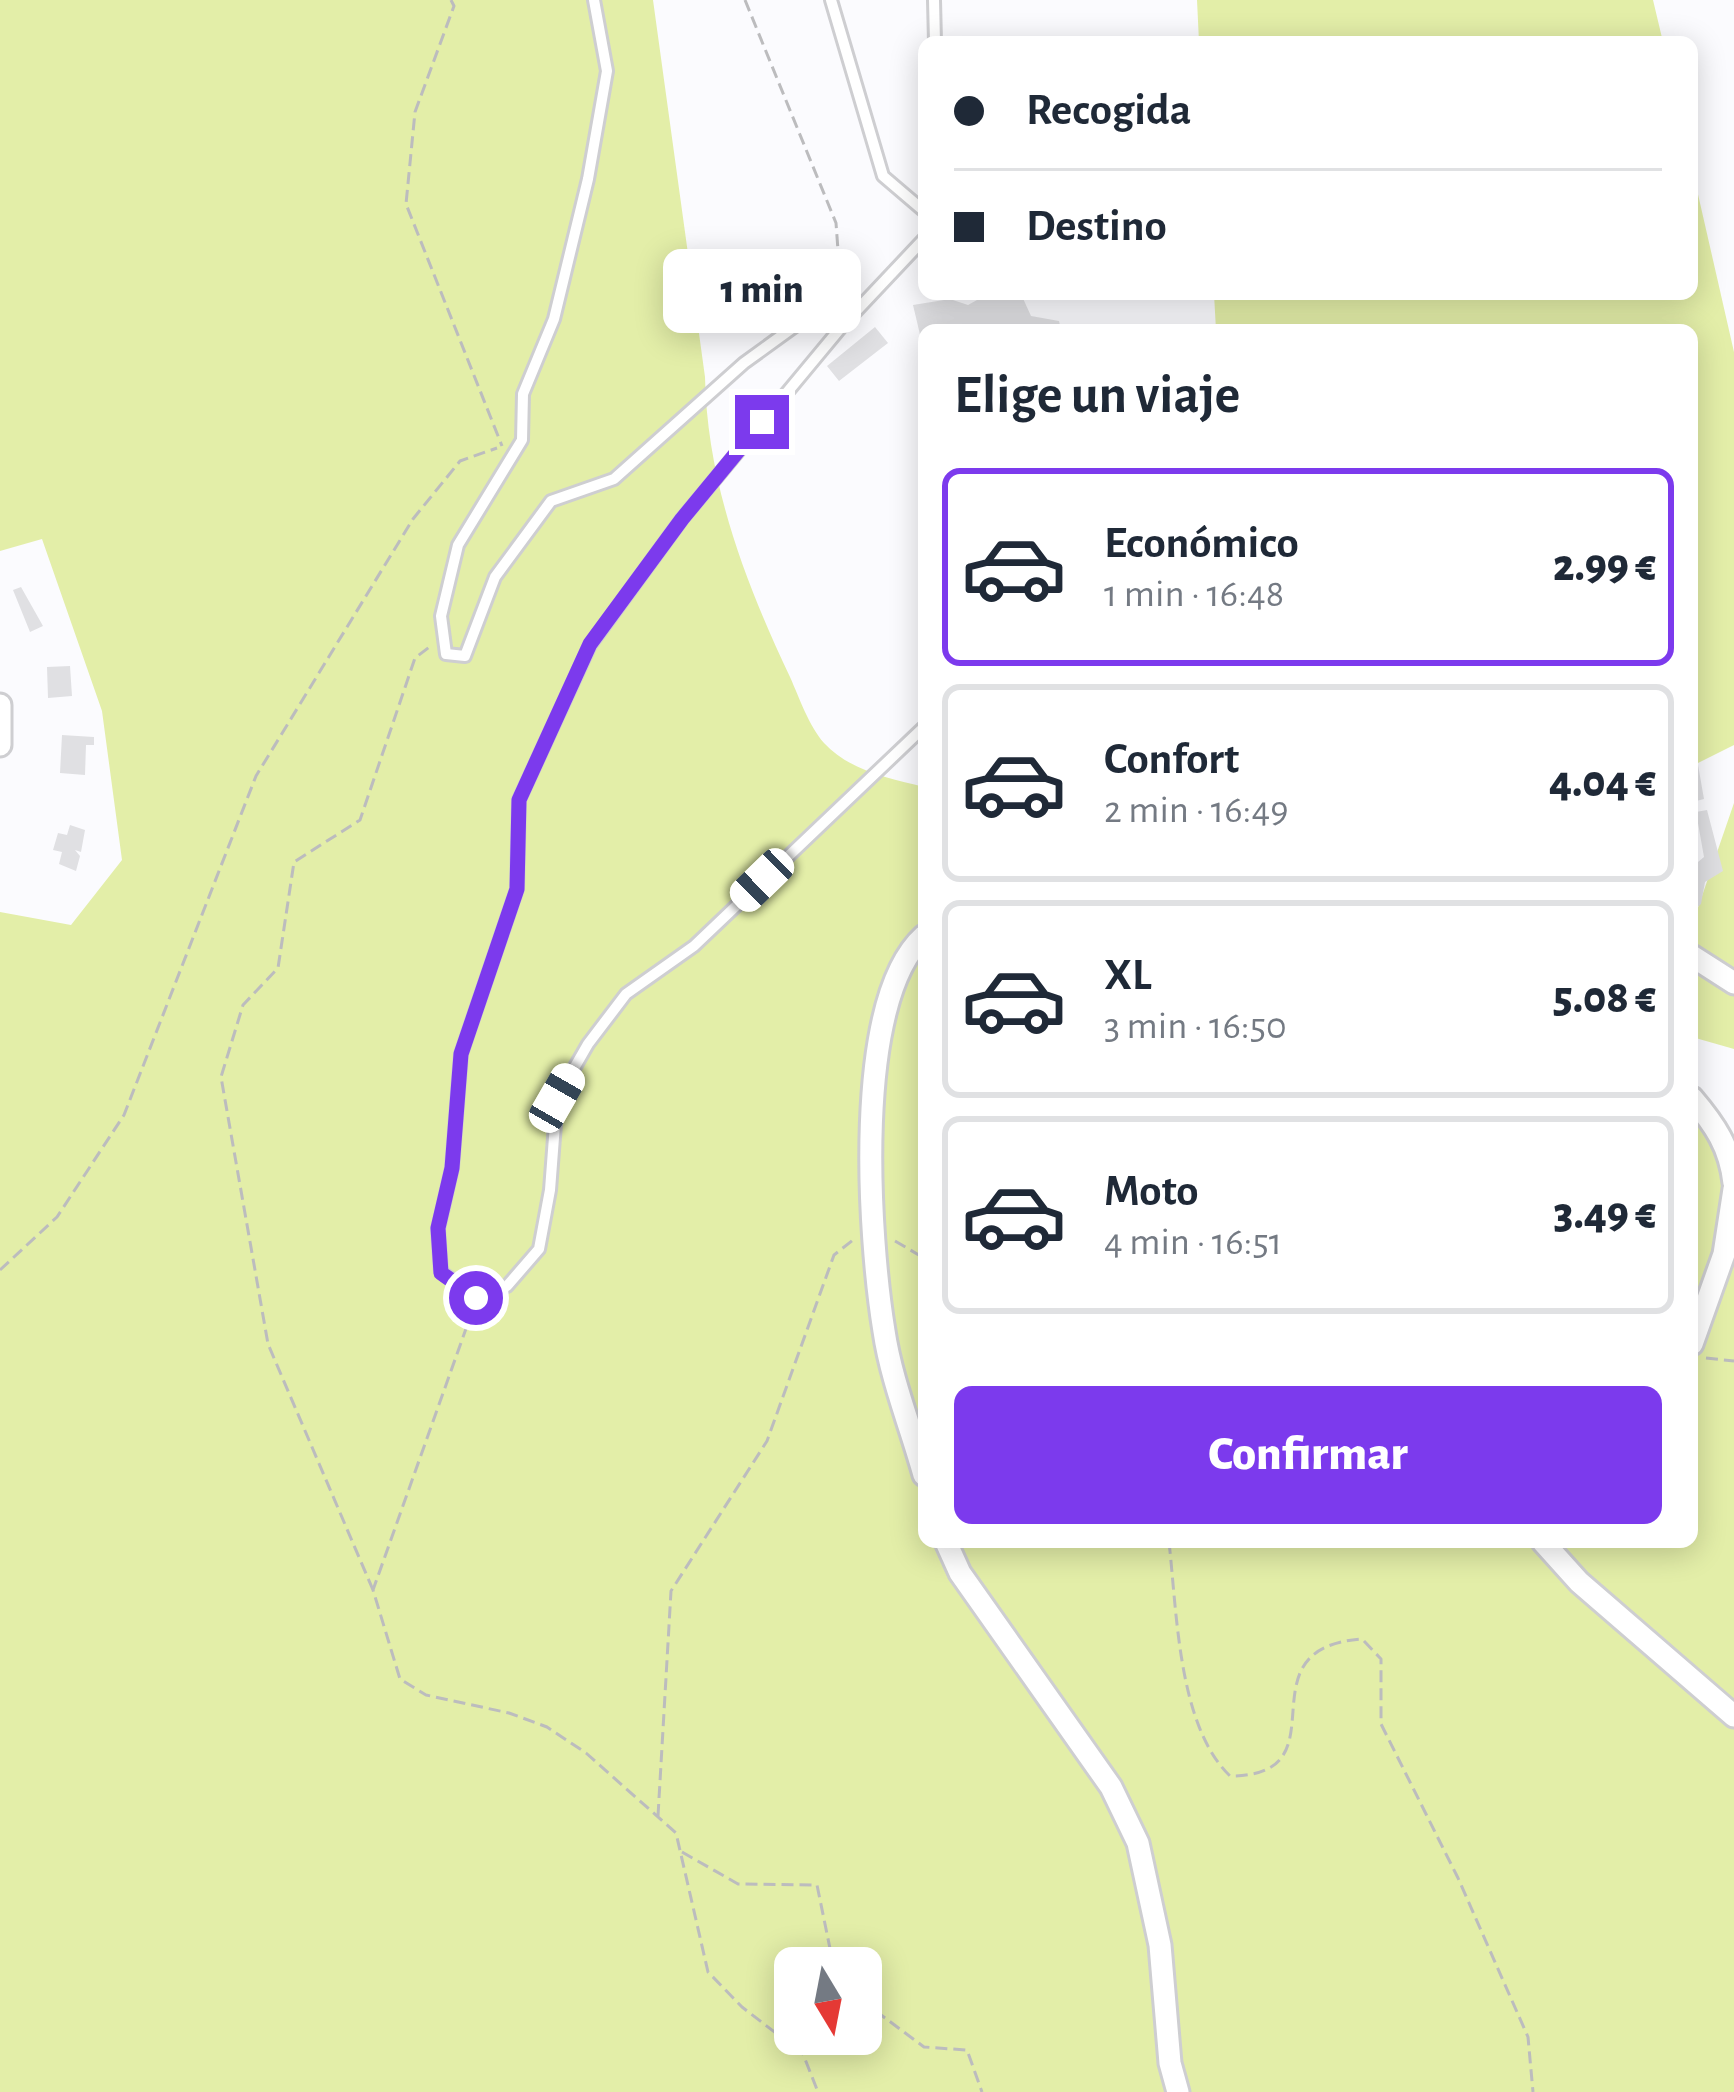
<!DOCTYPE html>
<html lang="es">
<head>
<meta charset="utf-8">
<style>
	:root { --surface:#fff; --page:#f6f6f7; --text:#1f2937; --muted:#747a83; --line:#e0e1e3; --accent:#7c3aed }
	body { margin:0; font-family:"Alegreya Sans",sans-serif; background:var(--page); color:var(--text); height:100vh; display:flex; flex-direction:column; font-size:45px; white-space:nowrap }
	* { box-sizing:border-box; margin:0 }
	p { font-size:39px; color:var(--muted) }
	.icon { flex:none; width:66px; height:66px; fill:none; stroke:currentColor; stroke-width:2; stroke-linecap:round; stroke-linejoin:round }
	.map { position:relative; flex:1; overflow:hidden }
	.details { position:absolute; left:918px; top:324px; width:780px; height:1224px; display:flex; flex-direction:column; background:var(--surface); border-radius:18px; box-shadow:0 6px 30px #0003 }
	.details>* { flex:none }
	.top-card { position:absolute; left:918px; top:36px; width:780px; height:264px; border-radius:18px; box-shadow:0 6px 30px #0003; display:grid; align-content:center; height:264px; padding:0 36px; background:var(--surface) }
	.needle { width:78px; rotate:170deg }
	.tools { position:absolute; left:774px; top:1947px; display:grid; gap:24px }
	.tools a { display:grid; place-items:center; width:108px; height:108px; border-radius:18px; background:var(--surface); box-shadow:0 6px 30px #0003; font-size:60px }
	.end { position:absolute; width:54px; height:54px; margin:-27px; border:15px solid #7c3aed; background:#fff; box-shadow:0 0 0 6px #fff }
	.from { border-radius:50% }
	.bubble { position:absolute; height:84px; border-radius:18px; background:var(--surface); box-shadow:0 6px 30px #0003; font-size:39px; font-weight:800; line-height:84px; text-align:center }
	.car { position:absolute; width:36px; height:72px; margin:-36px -18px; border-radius:15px; box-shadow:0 0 9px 3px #0007; background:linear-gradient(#fff 24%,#345 0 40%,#fff 0 76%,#345 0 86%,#fff 0) }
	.top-card b { display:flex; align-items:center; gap:42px; height:114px; font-size:45px }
	.top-card b+b { border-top:3px solid var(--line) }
	.top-card i { width:30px; height:30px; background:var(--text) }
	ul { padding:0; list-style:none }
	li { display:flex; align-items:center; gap:36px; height:198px; margin:0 24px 18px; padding:0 12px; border:6px solid var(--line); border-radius:18px }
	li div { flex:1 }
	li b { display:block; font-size:45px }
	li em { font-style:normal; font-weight:800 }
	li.active { border-color:var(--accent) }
	li>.icon { width:108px; height:108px; stroke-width:1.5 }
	h2 { padding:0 36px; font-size:54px; line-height:144px }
	.primary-button { display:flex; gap:24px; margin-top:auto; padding:24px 36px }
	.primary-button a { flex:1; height:138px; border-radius:18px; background:var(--accent); color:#fff; font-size:48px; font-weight:800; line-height:138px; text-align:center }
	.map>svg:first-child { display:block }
</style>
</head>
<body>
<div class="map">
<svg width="1734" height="2092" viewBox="0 0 1734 2092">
	<rect width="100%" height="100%" fill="#fbfbfe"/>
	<path fill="#e3eea8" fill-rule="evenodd" d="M 0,0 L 653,0 L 705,377 C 707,482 745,582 790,677 C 799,697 809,726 824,743 C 850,771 889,778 924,787 L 924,1542 L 1692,1542 L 1692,1117 L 1734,1142 L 1734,2092 L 0,2092 L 0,912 L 71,925 L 122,860 L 102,711 L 42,539 L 0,551 ZM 795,1968 L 861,1968 L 861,2034 L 795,2034 Z
		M 1197,0 L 1653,0 L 1663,42 L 1199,42 Z
		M 1692,168 L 1734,352 L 1734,745 L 1692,766 L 1692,330 L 1216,330 L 1214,294 L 1692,294 Z
		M 1734,803 L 1734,1049 L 1692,1037 L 1692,925 Z"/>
	<path fill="#e0e0e3" d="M 975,294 L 1021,294 L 1031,316 L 1059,321 L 1061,330 L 924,330 L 922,343 L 913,305 L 950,299 L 968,305 L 977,300 Z
		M 875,327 L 888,343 L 839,381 L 827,366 Z
		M 21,587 L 43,626 L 30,632 L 13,590 Z
		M 70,666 L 72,696 L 48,698 L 47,667 Z
		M 62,735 L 94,737 L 94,745 L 86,745 L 85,775 L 60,773 Z
		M 1697,759 L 1704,799 L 1692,802 L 1692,760 Z
		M 1707,810 L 1723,871 L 1705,882 L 1701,904 L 1692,912 L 1692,867 L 1704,857 L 1696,812 Z
		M 70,825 L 85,830 L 81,852 L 75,850 L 80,856 L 76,871 L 59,864 L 62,852 L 53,850 L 58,833 L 67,835 Z"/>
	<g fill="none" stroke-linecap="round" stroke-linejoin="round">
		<g stroke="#ceced1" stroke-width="16">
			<path id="lane" d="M 594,0 L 607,71 L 588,179 L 554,319 L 523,394 L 522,440 L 458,545 L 441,616 L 446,654 L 465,656 L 495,577 L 551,501 L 614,479 L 744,363 L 802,321 L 843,325
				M 831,0 L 883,176 L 924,211
				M 934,0 L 935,42
				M 924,239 L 843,325 L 682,519 L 590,645 L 519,800 L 517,889 L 461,1054 L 452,1168 L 438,1229 L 441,1272 L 476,1297 L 507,1286 L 539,1249 L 550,1190 L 557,1098 L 588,1044 L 626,994 L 694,946 L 924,727"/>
		</g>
		<g stroke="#ceced1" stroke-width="27">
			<path id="street" d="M 0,705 L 0,745
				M 924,936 C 852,1001 869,1239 884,1331 C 891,1379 911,1428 924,1475
				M 1692,956 L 1734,983
				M 1692,1098 C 1715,1125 1730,1147 1734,1183
				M 1692,1344 L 1724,1254 L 1734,1189
				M 946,1542 L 960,1573 L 1111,1787 L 1138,1843 L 1160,1945 L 1170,2063 L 1178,2092
				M 1543,1542 L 1579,1582 L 1734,1716"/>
		</g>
		<path stroke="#bcbcbe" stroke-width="3" stroke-dasharray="12 6" stroke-linecap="butt" d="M 451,0 L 454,6 L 415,112 L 406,204 L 502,446
			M 745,0 L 836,223 L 842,304
			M 895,1241 L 924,1258
			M 0,1270 L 57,1217 L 124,1115 L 256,776 L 413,519 L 460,461 L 497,448
			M 473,1309 L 373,1590 L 400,1679 L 426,1695 L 509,1713 L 547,1727 L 586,1753 L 676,1833 L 708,1972 L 742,2007 L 803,2054 L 818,2092
			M 1706,1358 L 1734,1361
			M 1169,1542 C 1177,1612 1178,1726 1230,1776 C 1348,1776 1236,1648 1362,1639 L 1381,1659 L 1381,1724 L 1458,1878 L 1528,2037 L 1533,2092
			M 373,1590 L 268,1344 L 221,1077 L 243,1005 L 278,968 L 294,862 L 360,820 L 415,658 L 432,645
			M 658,1816 L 671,1591 L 767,1441 L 834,1255 L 853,1240
			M 682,1852 L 738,1884 L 817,1885 L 834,1968
			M 861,2000 L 924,2047 L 967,2050 L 982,2092"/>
		<use href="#lane" stroke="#fff" stroke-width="10"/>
		<use href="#street" stroke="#fff" stroke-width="21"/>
	</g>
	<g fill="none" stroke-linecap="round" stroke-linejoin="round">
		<path stroke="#7c3aed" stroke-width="15" d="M 476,1298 L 441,1273 L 438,1228 L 452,1168 L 461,1054 L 517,889 L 519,800 L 590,644 L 682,519 L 762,422"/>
	</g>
</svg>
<div class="tools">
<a><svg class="needle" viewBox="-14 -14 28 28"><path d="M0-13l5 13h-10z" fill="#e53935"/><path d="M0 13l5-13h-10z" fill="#747a83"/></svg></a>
</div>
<i class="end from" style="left:476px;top:1298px"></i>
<i class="end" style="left:762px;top:422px"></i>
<div class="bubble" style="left:663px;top:249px;width:198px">1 min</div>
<i class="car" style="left:762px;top:880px;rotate:226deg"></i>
<i class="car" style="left:557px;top:1098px;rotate:30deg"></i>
<div class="top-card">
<b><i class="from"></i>Recogida</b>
<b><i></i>Destino</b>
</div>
<section class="details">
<h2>Elige un viaje</h2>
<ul>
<li class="active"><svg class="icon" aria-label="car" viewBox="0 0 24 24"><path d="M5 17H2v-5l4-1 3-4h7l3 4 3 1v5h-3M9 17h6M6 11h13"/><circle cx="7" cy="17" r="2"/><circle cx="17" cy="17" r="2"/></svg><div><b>Económico</b><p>1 min · 16:48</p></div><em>2.99 €</em></li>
<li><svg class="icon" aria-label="car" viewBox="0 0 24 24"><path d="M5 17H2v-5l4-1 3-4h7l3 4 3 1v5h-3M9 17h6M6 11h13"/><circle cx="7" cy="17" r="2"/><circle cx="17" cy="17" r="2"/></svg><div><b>Confort</b><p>2 min · 16:49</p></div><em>4.04 €</em></li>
<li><svg class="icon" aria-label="car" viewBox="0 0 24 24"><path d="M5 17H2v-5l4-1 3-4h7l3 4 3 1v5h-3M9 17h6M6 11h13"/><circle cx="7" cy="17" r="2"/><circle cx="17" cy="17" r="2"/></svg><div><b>XL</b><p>3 min · 16:50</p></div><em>5.08 €</em></li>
<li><svg class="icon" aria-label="car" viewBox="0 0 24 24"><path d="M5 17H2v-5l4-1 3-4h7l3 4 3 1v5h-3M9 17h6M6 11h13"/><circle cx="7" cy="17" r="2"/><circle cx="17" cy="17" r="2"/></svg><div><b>Moto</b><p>4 min · 16:51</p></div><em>3.49 €</em></li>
</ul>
<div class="primary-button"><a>Confirmar</a></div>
</section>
</div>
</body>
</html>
